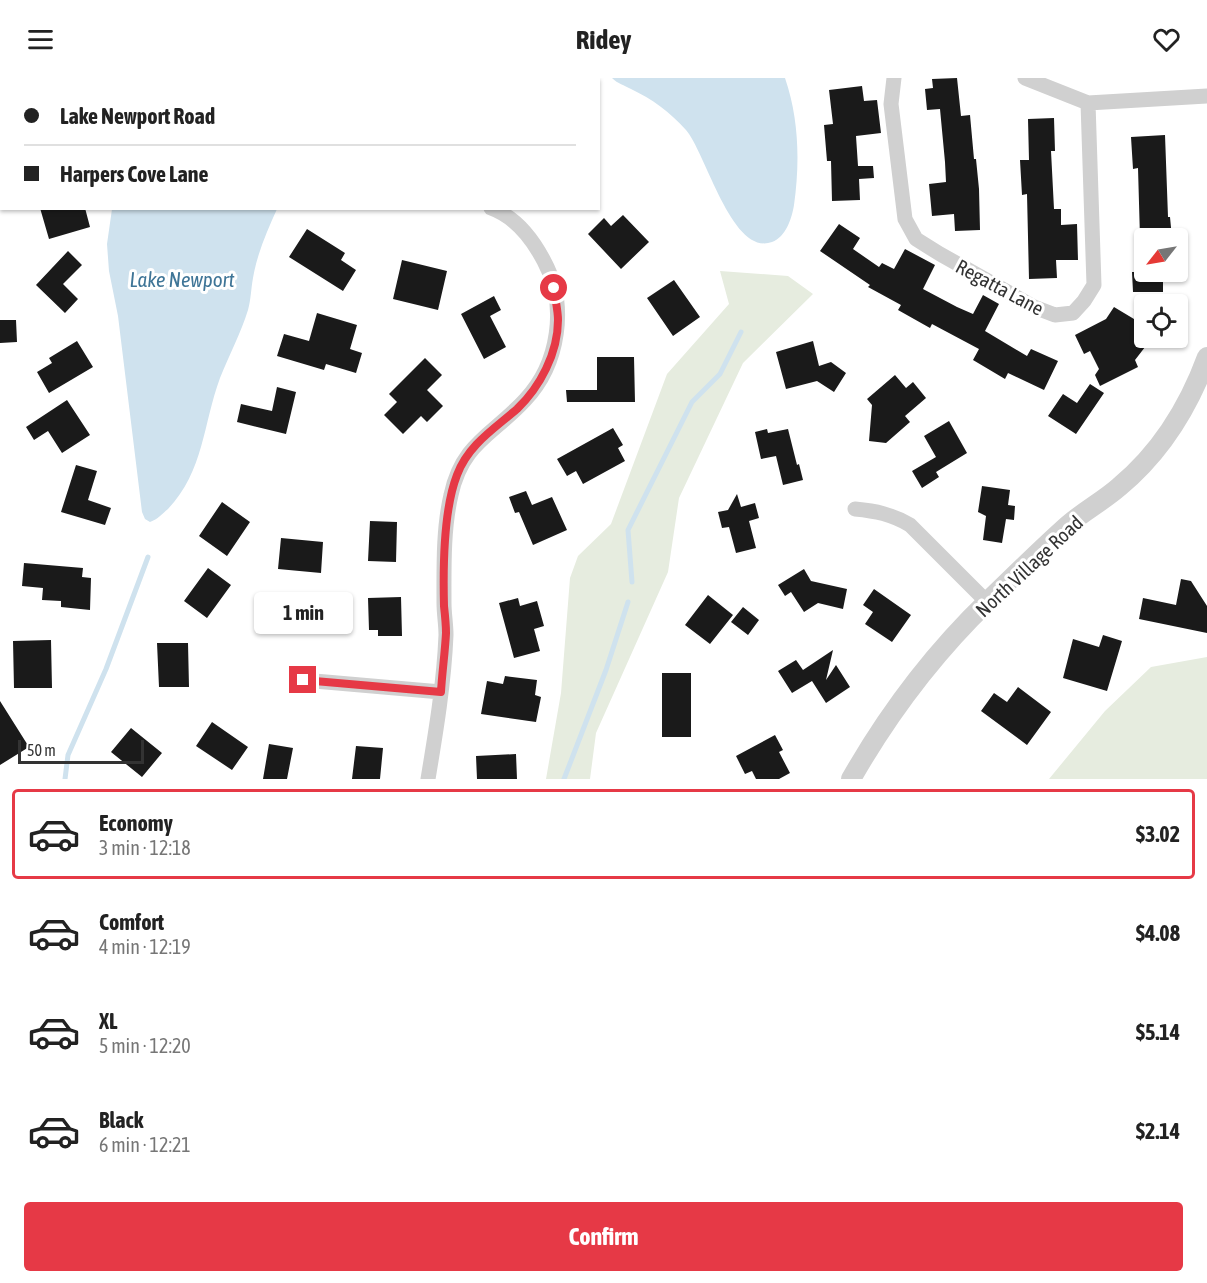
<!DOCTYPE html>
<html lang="en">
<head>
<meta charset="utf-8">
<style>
	:root { --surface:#fff; --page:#f2f2f2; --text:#222; --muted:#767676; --line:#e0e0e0; --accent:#e63946 }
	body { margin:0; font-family:"Asap Condensed",sans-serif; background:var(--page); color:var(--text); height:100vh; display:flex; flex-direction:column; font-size:22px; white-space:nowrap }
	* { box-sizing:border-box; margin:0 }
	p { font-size:20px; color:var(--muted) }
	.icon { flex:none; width:33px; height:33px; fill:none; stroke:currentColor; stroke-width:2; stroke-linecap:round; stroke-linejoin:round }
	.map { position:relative; height:701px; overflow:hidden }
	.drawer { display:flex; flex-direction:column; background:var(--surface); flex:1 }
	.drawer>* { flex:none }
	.guide { position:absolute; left:0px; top:0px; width:600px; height:132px; box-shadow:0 2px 4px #0004; display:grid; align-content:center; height:132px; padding:0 24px; background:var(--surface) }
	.needle { width:39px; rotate:239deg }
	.controls { position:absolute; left:1134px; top:150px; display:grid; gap:12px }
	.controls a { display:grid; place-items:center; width:54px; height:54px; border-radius:6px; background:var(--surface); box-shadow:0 2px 4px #0004; font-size:30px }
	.scale { position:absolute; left:18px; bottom:15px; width:126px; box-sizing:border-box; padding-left:6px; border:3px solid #333; border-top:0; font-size:16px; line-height:21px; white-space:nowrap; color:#333; -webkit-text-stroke:4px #fff; paint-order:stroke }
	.end { position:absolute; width:27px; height:27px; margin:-14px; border:8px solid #e63946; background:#fff; box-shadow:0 0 0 3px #fff }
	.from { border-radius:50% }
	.bubble { position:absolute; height:42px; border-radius:6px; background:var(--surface); box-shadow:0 2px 4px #0004; font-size:20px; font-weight:700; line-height:42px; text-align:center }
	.guide b { display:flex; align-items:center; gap:21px; height:57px; font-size:22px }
	.guide b+b { border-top:2px solid var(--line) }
	.guide i { width:15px; height:15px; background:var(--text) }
	ul { padding:10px 0 0; list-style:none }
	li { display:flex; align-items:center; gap:18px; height:90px; margin:0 12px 9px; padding:0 12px; border:3px solid transparent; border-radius:6px }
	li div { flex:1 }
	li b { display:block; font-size:22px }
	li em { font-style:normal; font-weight:700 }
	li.current { border-color:var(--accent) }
	li>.icon { width:54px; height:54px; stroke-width:1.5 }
	.button { display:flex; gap:12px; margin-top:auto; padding:12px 24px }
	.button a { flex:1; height:69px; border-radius:6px; background:var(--accent); color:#fff; font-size:24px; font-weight:700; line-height:69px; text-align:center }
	header { display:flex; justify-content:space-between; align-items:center; height:78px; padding:0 24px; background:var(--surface); font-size:27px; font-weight:700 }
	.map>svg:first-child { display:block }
</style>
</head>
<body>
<header><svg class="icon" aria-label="menu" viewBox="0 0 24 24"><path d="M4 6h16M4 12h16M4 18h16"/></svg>Ridey<svg class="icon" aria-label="heart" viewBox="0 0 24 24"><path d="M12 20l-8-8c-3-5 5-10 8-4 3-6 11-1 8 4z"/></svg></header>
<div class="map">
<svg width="1207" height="701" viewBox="0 0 1207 701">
	<rect width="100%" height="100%" fill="#fff"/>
	<path fill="#e6ecdf" d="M 720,193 L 788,198 L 813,216 L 743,285 L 679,420 L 668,494 L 596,655 L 590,701 L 546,701 L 561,615 L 570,500 L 578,478 L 611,446 L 667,296 L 729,226 Z
		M 1207,579 L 1207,701 L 1049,701 L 1105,633 L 1151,589 Z"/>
	<path fill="#cfe2ee" d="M 136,0 L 333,0 L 332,2 Z
		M 612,0 L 785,0 C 799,41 800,84 794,127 C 792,140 786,159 772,164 C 732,179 706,75 686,52 C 670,34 652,21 631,11 C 624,7 618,6 612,0 Z
		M 112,131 L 277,131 C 267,153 257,176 253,200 C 251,211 251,221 248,232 C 241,255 229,277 220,300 C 203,346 204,393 168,431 C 162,436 158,441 150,444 L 145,441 L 142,434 L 118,238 L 109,193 L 107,166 Z"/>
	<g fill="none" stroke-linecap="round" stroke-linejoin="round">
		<path stroke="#cfe2ee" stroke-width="5" d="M 632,504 L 628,452 L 692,324 L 720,296 L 741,254
			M 65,701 L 68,677 L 106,591 L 148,479
			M 564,701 L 606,592 L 628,524"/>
	</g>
	<path fill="#1a1a1a" d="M 957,0 L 961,38 L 970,37 L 974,81 L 976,81 L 979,111 L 980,152 L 955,153 L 954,136 L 932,138 L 929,106 L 946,104 L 945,84 L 940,31 L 927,32 L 925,11 L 933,10 L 932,1 Z
		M 862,8 L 864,23 L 877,22 L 881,55 L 856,58 L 858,88 L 873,88 L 874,100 L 859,101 L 860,122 L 832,123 L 831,83 L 827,83 L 824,47 L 833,46 L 829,12 Z
		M 1054,40 L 1055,73 L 1051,73 L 1054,131 L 1061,131 L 1061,147 L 1077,146 L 1078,182 L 1056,182 L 1057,200 L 1029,201 L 1027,116 L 1022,117 L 1020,82 L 1029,82 L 1028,41 Z
		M 1165,57 L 1168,139 L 1170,139 L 1172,160 L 1140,160 L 1138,90 L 1133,91 L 1131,59 Z
		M 40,130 L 85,130 L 90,149 L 49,161 Z
		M 623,137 L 649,164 L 621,191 L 588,156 L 604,140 L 611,148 Z
		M 839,146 L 860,160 L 853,171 L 879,189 L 882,185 L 894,191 L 905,171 L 935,187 L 923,211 L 957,229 L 973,236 L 983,217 L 999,226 L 985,253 L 1027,278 L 1031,271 L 1058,283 L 1044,312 L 1008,295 L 1005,301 L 973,282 L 979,271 L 932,246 L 930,250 L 898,232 L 901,227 L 868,209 L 870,207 L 820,173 Z
		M 307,151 L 345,175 L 341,182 L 356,192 L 343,213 L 289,179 Z
		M 68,173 L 82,187 L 63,206 L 78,221 L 65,235 L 36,207 Z
		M 402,182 L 447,193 L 438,232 L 393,221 Z
		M 1132,194 L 1163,194 L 1163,214 L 1133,214 Z
		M 674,202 L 700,239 L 673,258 L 647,220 Z
		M 494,218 L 501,232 L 490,238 L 506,269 L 484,281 L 461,236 Z
		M 1114,229 L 1144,247 L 1144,260 L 1152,260 L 1135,282 L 1138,289 L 1100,308 L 1095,297 L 1099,291 L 1090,273 L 1084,276 L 1075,257 L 1106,241 Z
		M 317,235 L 357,247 L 350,271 L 362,275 L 356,295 L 326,286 L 324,292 L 277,278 L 284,256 L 309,263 Z
		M 0,242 L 16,242 L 17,264 L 0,265 Z
		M 77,263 L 93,289 L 49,315 L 37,294 L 52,285 L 49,280 Z
		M 813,263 L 819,288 L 831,284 L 846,295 L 834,314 L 817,303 L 786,311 L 776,274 Z
		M 597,279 L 634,279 L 635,324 L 567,324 L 566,312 L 597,312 Z
		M 425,280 L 442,297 L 427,312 L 443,328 L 427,344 L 421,338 L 403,356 L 384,337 L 397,324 L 389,316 Z
		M 895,297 L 906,310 L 913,304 L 926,320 L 905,338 L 910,344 L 886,365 L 869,363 L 872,327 L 867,321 Z
		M 1090,306 L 1104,315 L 1076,356 L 1048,338 L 1063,316 L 1077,325 Z
		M 277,309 L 296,314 L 286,356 L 237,344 L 241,326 L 272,333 Z
		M 67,322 L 90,357 L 62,375 L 48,353 L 34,362 L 26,349 Z
		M 949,343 L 967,375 L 936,394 L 939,399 L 922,410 L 912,393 L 936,379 L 924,358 Z
		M 613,350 L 623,367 L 618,370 L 625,383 L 583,406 L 576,393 L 567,398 L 557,381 Z
		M 767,351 L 768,355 L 788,351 L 797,387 L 799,386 L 803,402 L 783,407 L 776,378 L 761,381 L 755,354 Z
		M 76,387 L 97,393 L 88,422 L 111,430 L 105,447 L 61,434 Z
		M 982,408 L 1010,412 L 1008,427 L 1015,428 L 1014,442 L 1006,441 L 1002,465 L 983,462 L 986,438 L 978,434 Z
		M 526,413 L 532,427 L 552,419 L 567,452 L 533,467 L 519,434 L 515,435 L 509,419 Z
		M 737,416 L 741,429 L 755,425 L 759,440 L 749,443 L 756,470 L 736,475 L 729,449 L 722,450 L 718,434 L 728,432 Z
		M 222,424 L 250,444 L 227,478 L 199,458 Z
		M 370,443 L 397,444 L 396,484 L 368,483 Z
		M 281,460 L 323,464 L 321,495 L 278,491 Z
		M 24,485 L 83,490 L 82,499 L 91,500 L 90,532 L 61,529 L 61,523 L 42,522 L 43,510 L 22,508 Z
		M 208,490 L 231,507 L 207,540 L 184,523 Z
		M 804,491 L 811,503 L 847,511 L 843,531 L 818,525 L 804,534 L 791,514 L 785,518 L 778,507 Z
		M 1181,501 L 1191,503 L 1207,528 L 1207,555 L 1139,541 L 1143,520 L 1176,527 Z
		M 874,511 L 911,537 L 892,564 L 865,546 L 873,534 L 863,527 Z
		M 708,517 L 733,537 L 710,566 L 685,547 Z
		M 401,519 L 402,558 L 378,558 L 378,552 L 369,552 L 368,520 Z
		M 518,520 L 520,528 L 537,523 L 544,548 L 534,551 L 540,573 L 514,580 L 499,525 Z
		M 743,529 L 759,542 L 748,557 L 731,544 Z
		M 1103,557 L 1122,563 L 1107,613 L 1063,600 L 1073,561 L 1099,569 Z
		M 51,562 L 52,610 L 14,610 L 13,563 Z
		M 157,565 L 188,565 L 189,609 L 159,609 Z
		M 833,572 L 826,602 L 836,587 L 850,609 L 826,625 L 812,603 L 792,615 L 778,593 L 796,582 L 803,592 Z
		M 662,595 L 691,595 L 691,659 L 662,659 Z
		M 505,598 L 537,602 L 535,617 L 541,619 L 536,644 L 481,636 L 487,603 L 503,606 Z
		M 1018,609 L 1051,634 L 1027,667 L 981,633 L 994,615 L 1007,624 Z
		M 0,623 L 29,669 L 0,687 Z
		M 212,644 L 248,669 L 232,692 L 196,668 Z
		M 131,650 L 162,675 L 142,699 L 111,674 Z
		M 775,657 L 783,672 L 779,674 L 790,695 L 779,701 L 756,701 L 752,693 L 745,696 L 736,678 Z
		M 269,666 L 293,670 L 287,701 L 263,701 Z
		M 356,668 L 383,670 L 380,701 L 352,701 Z
		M 516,676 L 517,701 L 477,701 L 476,678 Z"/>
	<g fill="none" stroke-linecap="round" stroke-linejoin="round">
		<path stroke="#d0d0d0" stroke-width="15" d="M 894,0 L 891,26 L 905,141 L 916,161 L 940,176 L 1034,229 L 1055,237 L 1073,235 L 1084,223 L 1094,207 L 1088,25 L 1025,0
			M 1088,25 L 1207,18
			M 855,431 C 876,433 891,436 910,447 L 987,524
			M 303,602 L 441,614
			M 428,701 C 436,653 444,605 446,557 C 446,546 444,536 444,525 C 444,490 443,451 451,417 C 462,365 493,357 525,322 C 559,286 568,227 544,183 C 532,160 516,139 491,130"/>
		<path stroke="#d0d0d0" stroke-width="20" d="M 851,701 C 888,636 935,574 989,522 C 1015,497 1041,471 1068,447 C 1084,433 1103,423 1119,409 C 1160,375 1189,328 1207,279"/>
	</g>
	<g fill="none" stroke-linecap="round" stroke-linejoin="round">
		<path stroke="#e63946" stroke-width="8" d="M 303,602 L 441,614 C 442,595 445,575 446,555 C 446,546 445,537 444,528 C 443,490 443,433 457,397 C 468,367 494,351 517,331 C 540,309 558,275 558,242 C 558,232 555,221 554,210"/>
	</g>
	<g text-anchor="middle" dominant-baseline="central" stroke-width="6" stroke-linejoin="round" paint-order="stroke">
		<g font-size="20" fill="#333" stroke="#fff">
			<text transform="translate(1000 209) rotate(28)">Regatta Lane</text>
			<text transform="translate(1029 488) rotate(-43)">North Village Road</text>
		</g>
		<g font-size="21" font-style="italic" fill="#3f7597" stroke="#fff">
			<text x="182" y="201">Lake Newport</text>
		</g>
	</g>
</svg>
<div class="controls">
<a><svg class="needle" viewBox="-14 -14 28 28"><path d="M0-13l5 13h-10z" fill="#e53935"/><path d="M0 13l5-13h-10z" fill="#767676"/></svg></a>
<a><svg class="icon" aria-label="locate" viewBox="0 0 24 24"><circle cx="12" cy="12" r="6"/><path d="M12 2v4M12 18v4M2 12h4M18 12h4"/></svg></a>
</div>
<div class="scale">50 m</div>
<i class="end from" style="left:554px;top:210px"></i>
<i class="end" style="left:303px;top:602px"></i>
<div class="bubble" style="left:254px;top:514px;width:99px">1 min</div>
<div class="guide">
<b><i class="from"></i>Lake Newport Road</b>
<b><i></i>Harpers Cove Lane</b>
</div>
</div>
<section class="drawer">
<ul>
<li class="current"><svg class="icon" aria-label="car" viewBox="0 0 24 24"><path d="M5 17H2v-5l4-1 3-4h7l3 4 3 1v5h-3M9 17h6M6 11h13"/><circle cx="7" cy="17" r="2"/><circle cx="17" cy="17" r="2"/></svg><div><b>Economy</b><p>3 min · 12:18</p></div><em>$3.02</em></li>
<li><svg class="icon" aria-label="car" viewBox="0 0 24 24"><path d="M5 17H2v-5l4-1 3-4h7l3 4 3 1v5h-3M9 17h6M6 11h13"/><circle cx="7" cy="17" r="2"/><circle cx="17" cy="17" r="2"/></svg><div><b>Comfort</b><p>4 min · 12:19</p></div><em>$4.08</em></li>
<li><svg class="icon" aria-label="car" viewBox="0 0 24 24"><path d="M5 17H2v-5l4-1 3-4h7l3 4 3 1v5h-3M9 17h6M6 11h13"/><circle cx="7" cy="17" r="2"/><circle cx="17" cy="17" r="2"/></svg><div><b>XL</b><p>5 min · 12:20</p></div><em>$5.14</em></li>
<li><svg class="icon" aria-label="car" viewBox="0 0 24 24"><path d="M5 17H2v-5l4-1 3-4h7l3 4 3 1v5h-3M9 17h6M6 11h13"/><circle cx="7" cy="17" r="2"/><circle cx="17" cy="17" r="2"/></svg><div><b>Black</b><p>6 min · 12:21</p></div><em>$2.14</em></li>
</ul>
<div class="button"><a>Confirm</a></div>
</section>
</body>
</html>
